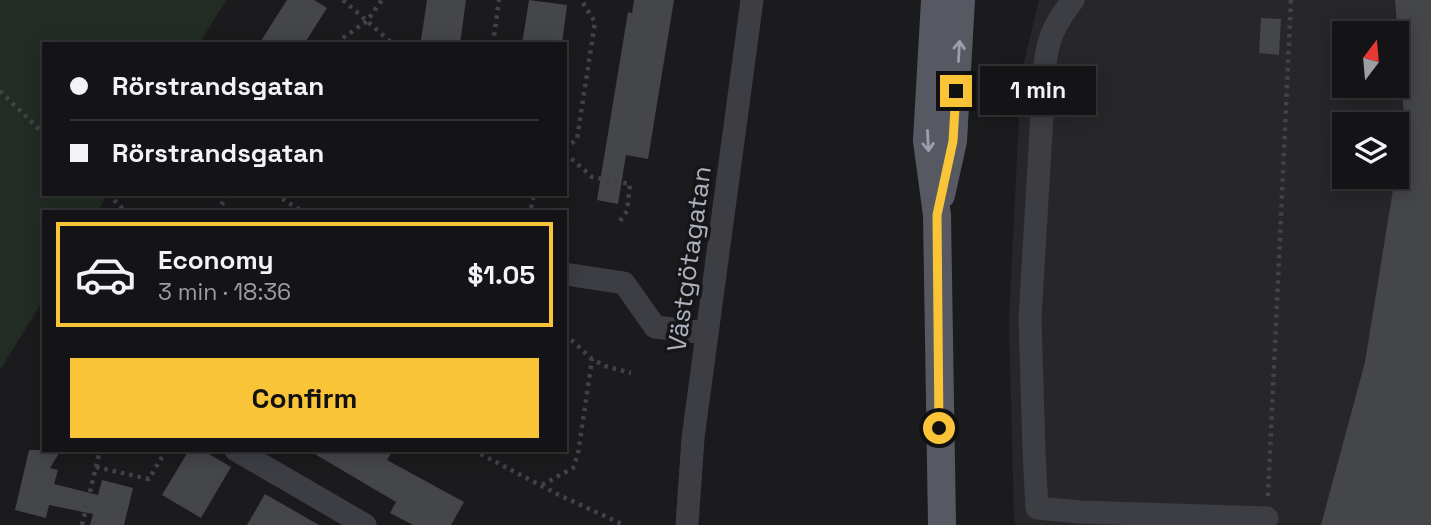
<!DOCTYPE html>
<html lang="en">
<head>
<meta charset="utf-8">
<style>
	:root { --surface:#141416; --page:#212123; --text:#f1f3f6; --muted:#9d9ea1; --line:#333335; --accent:#f9c437 }
	body { margin:0; font-family:"Space Grotesk",sans-serif; background:var(--page); color:var(--text); height:100vh; display:flex; flex-direction:column; font-size:26px; white-space:nowrap }
	* { box-sizing:border-box; margin:0 }
	p { font-size:23px; color:var(--muted) }
	.icon { flex:none; width:38px; height:38px; fill:none; stroke:currentColor; stroke-width:2; stroke-linecap:round; stroke-linejoin:round }
	.map { position:relative; flex:1; overflow:hidden }
	.panel { position:absolute; left:42px; top:210px; width:525px; height:242px; display:flex; flex-direction:column; background:var(--surface); border-radius:0px; box-shadow:0 4px 18px #0003,0 0 0 2px var(--line) }
	.panel>* { flex:none }
	.top-card { position:absolute; left:42px; top:42px; width:525px; height:154px; border-radius:0px; box-shadow:0 4px 18px #0003,0 0 0 2px var(--line); display:grid; align-content:center; height:154px; padding:0 28px; background:var(--surface) }
	.needle { width:46px; rotate:16deg }
	.buttons { position:absolute; left:1332px; top:21px; display:grid; gap:14px }
	.buttons a { display:grid; place-items:center; width:77px; height:77px; border-radius:0px; background:var(--surface); box-shadow:0 4px 18px #0003,0 0 0 2px var(--line); font-size:35px }
	.end { position:absolute; width:32px; height:32px; margin:-16px; border:9px solid #f9c437; background:#111; box-shadow:0 0 0 4px #111 }
	.from { border-radius:50% }
	.bubble { position:absolute; height:49px; border-radius:0px; background:var(--surface); box-shadow:0 4px 18px #0003,0 0 0 2px var(--line); font-size:23px; font-weight:600; line-height:49px; text-align:center }
	.top-card b { display:flex; align-items:center; gap:24px; height:66px; font-size:26px }
	.top-card b+b { border-top:2px solid var(--line) }
	.top-card i { width:18px; height:18px; background:var(--text) }
	ul { padding:12px 0 0; list-style:none }
	li { display:flex; align-items:center; gap:21px; height:105px; margin:0 14px 10px; padding:0 14px; border:4px solid var(--line); border-radius:0px }
	li div { flex:1 }
	li b { display:block; font-size:26px }
	li em { font-style:normal; font-weight:600 }
	li.selected { border-color:var(--accent) }
	li>.icon { width:63px; height:63px; stroke-width:1.5 }
	.button { display:flex; gap:14px; margin-top:auto; padding:14px 28px }
	.button a { flex:1; height:80px; border-radius:0px; background:var(--accent); color:#111; font-size:28px; font-weight:600; line-height:80px; text-align:center }
	.map>svg:first-child { display:block }
</style>
</head>
<body>
<div class="map">
<svg width="1431" height="525" viewBox="0 0 1431 525">
	<rect width="100%" height="100%" fill="#1b1b1d"/>
	<path fill="#27272a" fill-rule="evenodd" d="M 1039,0 L 1431,0 L 1431,525 L 1017,525 L 1014,520 L 1009,320 L 1021,75 ZM 1344,33 L 1396,33 L 1396,86 L 1344,86 ZM 1344,124 L 1396,124 L 1396,177 L 1344,177 Z"/>
	<path fill="#222c24" d="M 0,0 L 226,0 L 199,44 L 44,44 L 44,194 L 108,194 L 97,212 L 44,212 L 44,299 L 0,370 Z"/>
	<path fill="#45464a" d="M 287,0 L 314,0 L 327,8 L 304,44 L 259,44 Z
		M 427,0 L 466,0 L 460,44 L 421,40 Z
		M 529,0 L 567,5 L 562,44 L 522,44 Z
		M 634,0 L 674,0 L 648,159 L 626,155 L 618,204 L 597,200 L 628,12 L 632,13 Z
		M 1395,0 L 1431,0 L 1431,525 L 1321,525 L 1365,362 L 1395,177 L 1396,177 L 1396,166 L 1404,116 Z
		M 1261,18 L 1281,19 L 1279,55 L 1259,53 Z
		M 29,450 L 61,450 L 50,468 L 58,470 L 54,484 L 98,495 L 102,480 L 133,488 L 124,525 L 90,525 L 93,514 L 49,505 L 46,518 L 15,510 Z
		M 189,450 L 202,450 L 231,467 L 201,518 L 162,495 Z
		M 308,450 L 393,450 L 387,460 L 464,502 L 451,525 L 413,525 L 390,513 L 396,502 Z
		M 265,494 L 319,525 L 247,525 Z"/>
	<g fill="none" stroke-linecap="round" stroke-linejoin="round">
		<path stroke="#414349" stroke-width="4.5" stroke-dasharray="3.5 5" stroke-linecap="butt" d="M 343,0 L 393,44
			M 337,44 L 340,40 L 367,21 L 382,0
			M 493,44 L 499,0
			M 0,91 L 44,134
			M 565,149 L 577,139 L 595,22 L 581,0
			M 565,153 L 592,177 L 630,184 L 627,211 L 617,225
			M 108,194 L 126,212
			M 275,194 L 303,212
			M 531,208 L 534,194
			M 217,212 L 228,194
			M 565,334 L 592,359 L 605,366 L 631,373
			M 473,450 L 557,494 L 624,525
			M 96,467 L 149,479 L 166,450
			M 542,485 L 573,468 L 578,454 L 592,359
			M 1268,496 L 1291,0
			M 82,525 L 100,450"/>
		<path stroke="#3d3e44" stroke-width="23" d="M 1073,0 C 1056,22 1048,37 1045,64 L 1030,318 L 1034,451 L 1037,508 L 1080,512 L 1267,518
			M 565,274 L 624,283 L 655,327 L 707,333
			M 236,450 L 365,525
			M 687,525 L 693,438 L 752,0"/>
		<path stroke="#575962" stroke-width="28" d="M 935,0 L 927,141 L 937,215 L 942,525
			M 941,195 L 953,141 L 961,0"/>
	</g>
	<defs><path id="oneway-shaft" d="M-6 0H5M1.5-3L5.5 0L1.5 3" fill="none" stroke-width="1.6" stroke-linecap="round" stroke-linejoin="round" transform="scale(1.75)"/></defs>
	<g stroke="#9c9fab">
		<use href="#oneway-shaft" transform="translate(959 51) rotate(-87)"/>
		<use href="#oneway-shaft" transform="translate(928 141) rotate(87)"/>
	</g>
	<g fill="none" stroke-linecap="round" stroke-linejoin="round">
		<path stroke="#f9c437" stroke-width="9" d="M 939,428 L 937,215 L 953,141 L 956,91"/>
	</g>
	<g text-anchor="middle" dominant-baseline="central" stroke-width="7" stroke-linejoin="round" paint-order="stroke">
		<g font-size="26" fill="#adb1bd" stroke="#161618">
			<text transform="translate(689 259) rotate(-82)">Västgötagatan</text>
		</g>
	</g>
</svg>
<div class="buttons">
<a><svg class="needle" viewBox="-14 -14 28 28"><path d="M0-13l5 13h-10z" fill="#e53935"/><path d="M0 13l5-13h-10z" fill="#9d9ea1"/></svg></a>
<a><svg class="icon" aria-label="layers" viewBox="0 0 24 24"><path d="M12 4l9 5-9 5-9-5zM3 14l9 5 9-5"/></svg></a>
</div>
<i class="end from" style="left:939px;top:428px"></i>
<i class="end" style="left:956px;top:91px"></i>
<div class="bubble" style="left:980px;top:66px;width:116px">1 min</div>
<div class="top-card">
<b><i class="from"></i>Rörstrandsgatan</b>
<b><i></i>Rörstrandsgatan</b>
</div>
<section class="panel">
<ul>
<li class="selected"><svg class="icon" aria-label="car" viewBox="0 0 24 24"><path d="M5 17H2v-5l4-1 3-4h7l3 4 3 1v5h-3M9 17h6M6 11h13"/><circle cx="7" cy="17" r="2"/><circle cx="17" cy="17" r="2"/></svg><div><b>Economy</b><p>3 min · 18:36</p></div><em>$1.05</em></li>
</ul>
<div class="button"><a>Confirm</a></div>
</section>
</div>
</body>
</html>
